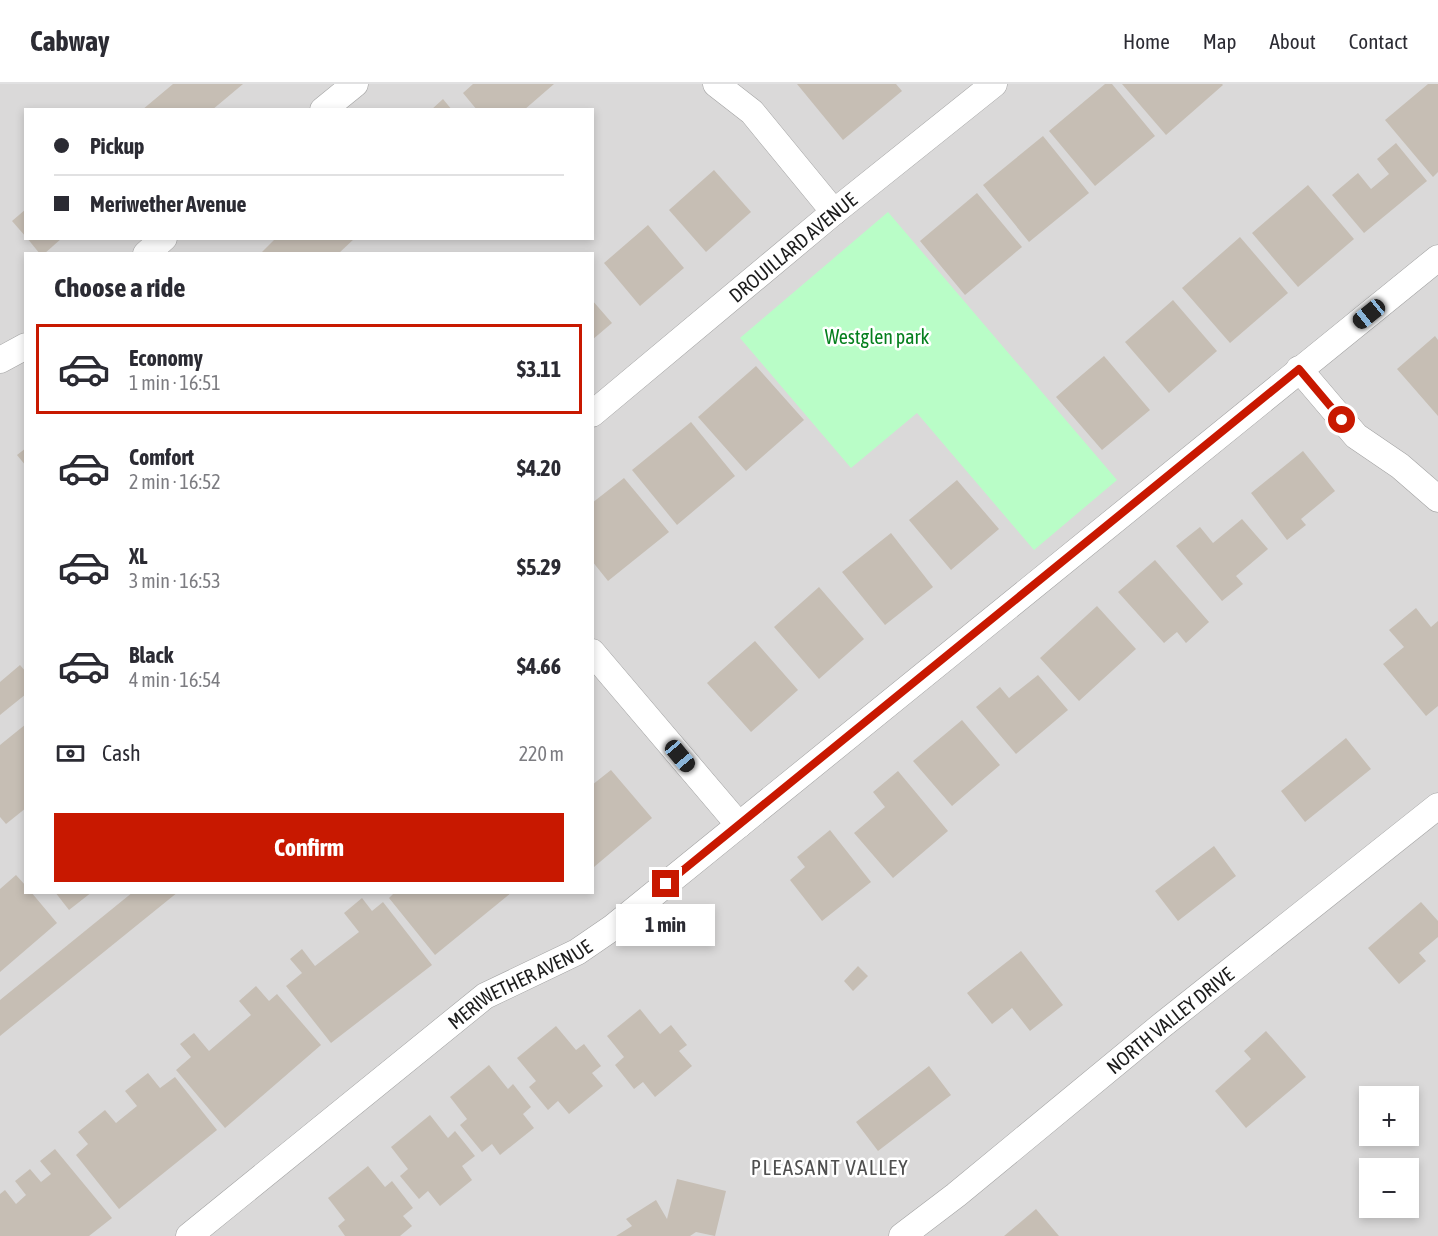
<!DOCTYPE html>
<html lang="en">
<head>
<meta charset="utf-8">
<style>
	:root { --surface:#fff; --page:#f2f2f3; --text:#2b2b33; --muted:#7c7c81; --line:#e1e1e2; --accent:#c81800 }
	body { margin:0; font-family:"Asap Condensed",sans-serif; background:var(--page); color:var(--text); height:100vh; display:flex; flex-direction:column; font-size:22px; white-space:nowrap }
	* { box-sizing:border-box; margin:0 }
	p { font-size:20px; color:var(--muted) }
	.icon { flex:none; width:33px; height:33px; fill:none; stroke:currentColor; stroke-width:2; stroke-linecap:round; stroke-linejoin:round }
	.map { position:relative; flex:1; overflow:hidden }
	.panel { position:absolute; left:24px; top:168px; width:570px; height:642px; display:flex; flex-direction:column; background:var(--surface); border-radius:0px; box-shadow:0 3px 9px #0003 }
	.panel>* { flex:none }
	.banner { position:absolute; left:24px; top:24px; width:570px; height:132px; border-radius:0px; box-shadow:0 3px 9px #0003; display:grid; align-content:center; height:132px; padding:0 30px; background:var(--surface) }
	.tools { position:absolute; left:1359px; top:1002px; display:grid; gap:12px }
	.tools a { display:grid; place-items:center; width:60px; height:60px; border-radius:0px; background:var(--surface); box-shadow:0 3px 9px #0003; font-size:30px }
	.end { position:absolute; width:27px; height:27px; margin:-14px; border:8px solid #c81800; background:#fff; box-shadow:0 0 0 3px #fff }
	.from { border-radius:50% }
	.bubble { position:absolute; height:42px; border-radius:0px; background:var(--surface); box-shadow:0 3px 9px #0003; font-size:20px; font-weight:700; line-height:42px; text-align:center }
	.car { position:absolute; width:18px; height:36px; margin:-18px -9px; border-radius:8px; box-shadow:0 0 4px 2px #0007; background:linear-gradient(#222 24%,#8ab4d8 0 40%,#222 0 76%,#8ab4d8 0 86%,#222 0) }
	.banner b { display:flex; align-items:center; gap:21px; height:57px; font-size:22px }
	.banner b+b { border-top:2px solid var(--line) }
	.banner i { width:15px; height:15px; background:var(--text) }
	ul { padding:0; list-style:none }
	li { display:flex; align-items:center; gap:18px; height:90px; margin:0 12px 9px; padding:0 18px; border:3px solid transparent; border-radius:0px }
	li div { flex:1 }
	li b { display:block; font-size:22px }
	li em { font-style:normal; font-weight:700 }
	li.current { border-color:var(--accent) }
	li>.icon { width:54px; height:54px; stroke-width:1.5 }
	h2 { padding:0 30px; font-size:27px; line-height:72px }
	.pay { display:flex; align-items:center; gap:15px; height:66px; padding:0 30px; font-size:22px }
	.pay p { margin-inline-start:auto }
	.action { display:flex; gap:12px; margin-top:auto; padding:12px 30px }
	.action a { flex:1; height:69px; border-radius:0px; background:var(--accent); color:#fff; font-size:24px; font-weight:700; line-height:69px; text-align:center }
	header { display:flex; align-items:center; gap:36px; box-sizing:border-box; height:84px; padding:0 30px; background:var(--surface); border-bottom:2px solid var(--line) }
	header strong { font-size:28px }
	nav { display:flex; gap:33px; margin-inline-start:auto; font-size:21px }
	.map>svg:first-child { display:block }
</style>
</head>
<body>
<header>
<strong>Cabway</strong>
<nav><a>Home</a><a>Map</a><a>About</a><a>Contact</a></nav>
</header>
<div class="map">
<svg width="1438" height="1152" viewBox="0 0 1438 1152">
	<rect width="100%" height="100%" fill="#eeebe1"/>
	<path fill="#dad9d9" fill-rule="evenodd" d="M 0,0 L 1438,0 L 1438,1152 L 0,1152 ZM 26,26 L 592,26 L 592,154 L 26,154 ZM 26,170 L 592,170 L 592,808 L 26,808 ZM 1370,1012 L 1408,1012 L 1408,1052 L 1370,1052 ZM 1370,1084 L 1408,1084 L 1408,1124 L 1370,1124 Z"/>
	<path fill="#b9fdc7" d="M 888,128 L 1117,396 L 1034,466 L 917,329 L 851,384 L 740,254 Z"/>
	<path fill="#c6beb4" d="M 173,0 L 243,0 L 212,26 L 142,26 Z
		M 473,0 L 554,0 L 524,26 L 477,26 L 463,9 Z
		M 797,0 L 896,0 L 902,7 L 843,56 Z
		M 1105,0 L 1112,0 L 1155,52 L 1095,102 L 1049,47 Z
		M 1122,0 L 1222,0 L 1223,1 L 1166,51 Z
		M 1428,0 L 1438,0 L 1438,88 L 1433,93 L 1385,36 Z
		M 443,15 L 452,26 L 431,26 Z
		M 1043,52 L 1089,109 L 1029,158 L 983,101 Z
		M 1396,59 L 1427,97 L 1364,149 L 1332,111 L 1358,89 L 1371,105 L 1389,90 L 1377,75 Z
		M 714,86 L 751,128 L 706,168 L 669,126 Z
		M 1308,101 L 1354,155 L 1298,203 L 1252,149 Z
		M 977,109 L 1022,163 L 965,211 L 920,157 Z
		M 26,125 L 26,153 L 12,137 Z
		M 648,141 L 684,184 L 640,222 L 604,179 Z
		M 1240,153 L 1288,209 L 1230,259 L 1182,204 Z
		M 27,154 L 62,154 L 44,170 L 40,170 Z
		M 276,154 L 355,154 L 338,170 L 260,170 Z
		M 592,216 L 612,239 L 592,256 Z
		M 1173,216 L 1217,267 L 1169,309 L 1125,258 Z
		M 1435,252 L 1438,256 L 1438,332 L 1397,285 Z
		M 1104,272 L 1150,326 L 1102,366 L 1056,313 Z
		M 756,282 L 804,336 L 746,387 L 698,333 Z
		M 691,338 L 735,392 L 677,441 L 632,386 Z
		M 26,364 L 26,382 L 17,371 Z
		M 1303,367 L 1335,407 L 1301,435 L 1306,441 L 1287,456 L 1251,409 Z
		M 624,394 L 669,448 L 608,497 L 592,477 L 592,419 Z
		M 957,396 L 999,445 L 951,486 L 909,436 Z
		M 1242,435 L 1268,465 L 1236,492 L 1243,500 L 1222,517 L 1176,462 L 1200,443 L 1213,459 Z
		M 891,449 L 933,503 L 885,541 L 842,488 Z
		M 1155,476 L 1209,538 L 1186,559 L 1177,548 L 1164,559 L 1118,508 Z
		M 819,503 L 864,555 L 819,595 L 774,543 Z
		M 1097,522 L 1136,565 L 1079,617 L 1040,574 Z
		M 1416,524 L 1431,543 L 1438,537 L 1438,622 L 1426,632 L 1383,580 L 1404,563 L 1389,546 Z
		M 755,557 L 798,606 L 751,648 L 707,599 Z
		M 20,581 L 26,588 L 26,610 L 0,631 L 0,598 Z
		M 1038,591 L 1068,626 L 1016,670 L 976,623 L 1000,603 L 1009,614 Z
		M 962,636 L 1000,681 L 952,722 L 913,677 Z
		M 26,640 L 26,724 L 6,740 L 0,733 L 0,661 Z
		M 1346,654 L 1371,685 L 1305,738 L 1281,707 Z
		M 611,686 L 652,734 L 594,783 L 592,701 Z
		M 898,687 L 948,747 L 893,794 L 854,749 L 885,723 L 873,708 Z
		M 830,746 L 871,798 L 822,837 L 790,796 L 805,783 L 797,773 Z
		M 1214,762 L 1236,792 L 1178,837 L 1155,807 Z
		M 16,791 L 26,802 L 26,808 L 31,808 L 57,839 L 0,888 L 0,805 Z
		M 55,808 L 92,808 L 69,826 Z
		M 133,808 L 178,808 L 0,952 L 0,916 Z
		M 395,808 L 512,808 L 435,871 L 389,814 Z
		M 362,814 L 372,827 L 383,818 L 432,881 L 331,959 L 286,902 L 302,889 L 290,875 L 302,865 L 315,882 L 359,848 L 344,829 Z
		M 1421,818 L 1438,837 L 1438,853 L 1419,869 L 1426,877 L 1399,900 L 1368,864 Z
		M 1021,867 L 1063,921 L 1030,947 L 1012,924 L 992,940 L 967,909 Z
		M 858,882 L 868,892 L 853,907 L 844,897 Z
		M 256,902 L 269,917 L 277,910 L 321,961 L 225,1044 L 176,986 L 191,973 L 180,960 L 194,949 L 209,967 L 251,931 L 239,917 Z
		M 640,925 L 660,950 L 671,941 L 687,961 L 679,967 L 692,982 L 655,1013 L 643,998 L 634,1005 L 615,981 L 624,973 L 607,952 Z
		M 556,942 L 576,966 L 584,960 L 601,982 L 592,989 L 603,1002 L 569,1030 L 558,1017 L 548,1026 L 529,1003 L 536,997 L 517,974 Z
		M 1266,947 L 1306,993 L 1246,1044 L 1215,1007 L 1251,975 L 1244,967 Z
		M 489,981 L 508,1005 L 513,1000 L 531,1023 L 523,1030 L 534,1044 L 500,1071 L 492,1060 L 482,1068 L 460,1041 L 467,1035 L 450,1013 Z
		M 929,982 L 951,1011 L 878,1067 L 856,1038 Z
		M 148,989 L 160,1004 L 175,993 L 217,1046 L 119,1125 L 76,1071 L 88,1060 L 78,1048 L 105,1026 L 116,1039 L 137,1022 L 125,1007 Z
		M 430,1031 L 448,1054 L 455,1047 L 475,1072 L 462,1082 L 472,1096 L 440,1122 L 428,1107 L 419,1115 L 400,1092 L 408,1085 L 391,1063 Z
		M 55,1065 L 112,1134 L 89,1152 L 0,1152 L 0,1110 L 5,1106 L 16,1120 L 26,1111 L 15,1097 L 30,1085 L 41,1098 L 51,1090 L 40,1077 Z
		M 368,1082 L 385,1103 L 392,1097 L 413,1124 L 403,1132 L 412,1142 L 400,1152 L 345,1152 L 338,1142 L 345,1136 L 328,1114 Z
		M 677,1095 L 726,1107 L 715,1152 L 696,1148 L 690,1152 L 616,1152 L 632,1142 L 626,1135 L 656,1116 L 667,1135 Z
		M 1036,1125 L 1059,1152 L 1004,1152 Z"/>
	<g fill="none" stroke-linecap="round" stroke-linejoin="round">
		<g stroke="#a3a3a3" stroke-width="27">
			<g id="street">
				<path d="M 716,0 L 752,28 L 834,128"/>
				<path d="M 323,26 L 355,0"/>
				<path d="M 146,170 L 164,154"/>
				<path d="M 0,276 L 26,262"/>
				<path d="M 1299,285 L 1356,352 L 1400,382 L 1438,415"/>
				<path id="s1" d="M 592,330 L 834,128 L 994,0"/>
				<path d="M 592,568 L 739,741"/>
				<path id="s2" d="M 189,1152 L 485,912 L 577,868 L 612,844 L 1438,174"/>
				<path id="s3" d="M 902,1152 L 956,1111 L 1161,942 L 1438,722"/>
			</g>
		</g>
		<use href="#street" stroke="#fff" stroke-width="26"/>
	</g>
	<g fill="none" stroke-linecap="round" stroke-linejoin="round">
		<path stroke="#c81800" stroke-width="8" d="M 666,800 L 1299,285 L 1342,336"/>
	</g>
	<g text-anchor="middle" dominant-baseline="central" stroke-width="5" stroke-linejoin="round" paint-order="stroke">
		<g font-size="20" fill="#1c1c1c" stroke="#fff">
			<text stroke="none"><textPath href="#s1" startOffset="261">DROUILLARD AVENUE</textPath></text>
			<text stroke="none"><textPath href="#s2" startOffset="417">MERIWETHER AVENUE</textPath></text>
			<text stroke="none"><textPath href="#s3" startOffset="344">NORTH VALLEY DRIVE</textPath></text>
		</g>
		<g font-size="20" fill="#047f1d" stroke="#fff">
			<text x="877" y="252">Westglen park</text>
		</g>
		<g font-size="21" letter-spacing="1.5" fill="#4f4f4f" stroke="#fff">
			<text x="830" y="1083">PLEASANT VALLEY</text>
		</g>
	</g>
</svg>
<div class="tools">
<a>+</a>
<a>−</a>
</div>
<i class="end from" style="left:1342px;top:336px"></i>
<i class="end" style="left:666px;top:800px"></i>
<div class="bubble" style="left:616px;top:820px;width:99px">1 min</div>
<i class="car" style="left:1369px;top:230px;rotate:231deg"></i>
<i class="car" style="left:680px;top:672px;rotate:140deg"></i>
<div class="banner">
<b><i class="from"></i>Pickup</b>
<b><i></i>Meriwether Avenue</b>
</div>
<section class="panel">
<h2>Choose a ride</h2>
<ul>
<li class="current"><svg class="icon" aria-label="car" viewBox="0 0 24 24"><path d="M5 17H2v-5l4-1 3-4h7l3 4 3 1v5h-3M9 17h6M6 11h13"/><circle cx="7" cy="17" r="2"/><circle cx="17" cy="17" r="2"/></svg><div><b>Economy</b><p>1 min · 16:51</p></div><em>$3.11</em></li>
<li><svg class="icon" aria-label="car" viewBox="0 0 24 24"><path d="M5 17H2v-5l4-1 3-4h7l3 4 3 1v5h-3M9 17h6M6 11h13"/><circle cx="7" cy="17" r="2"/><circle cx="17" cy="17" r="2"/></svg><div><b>Comfort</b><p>2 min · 16:52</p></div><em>$4.20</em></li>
<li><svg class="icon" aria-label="car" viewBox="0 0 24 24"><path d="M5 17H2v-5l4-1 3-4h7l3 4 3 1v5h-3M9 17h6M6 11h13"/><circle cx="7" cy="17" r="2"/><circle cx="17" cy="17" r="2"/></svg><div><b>XL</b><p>3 min · 16:53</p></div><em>$5.29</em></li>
<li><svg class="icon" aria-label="car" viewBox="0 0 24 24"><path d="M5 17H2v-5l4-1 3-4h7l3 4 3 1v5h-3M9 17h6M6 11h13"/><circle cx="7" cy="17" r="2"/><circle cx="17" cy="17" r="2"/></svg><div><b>Black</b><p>4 min · 16:54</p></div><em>$4.66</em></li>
</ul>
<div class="pay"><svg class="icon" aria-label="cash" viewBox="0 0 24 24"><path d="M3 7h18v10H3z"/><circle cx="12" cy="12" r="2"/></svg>Cash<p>220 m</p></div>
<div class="action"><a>Confirm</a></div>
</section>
</div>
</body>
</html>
